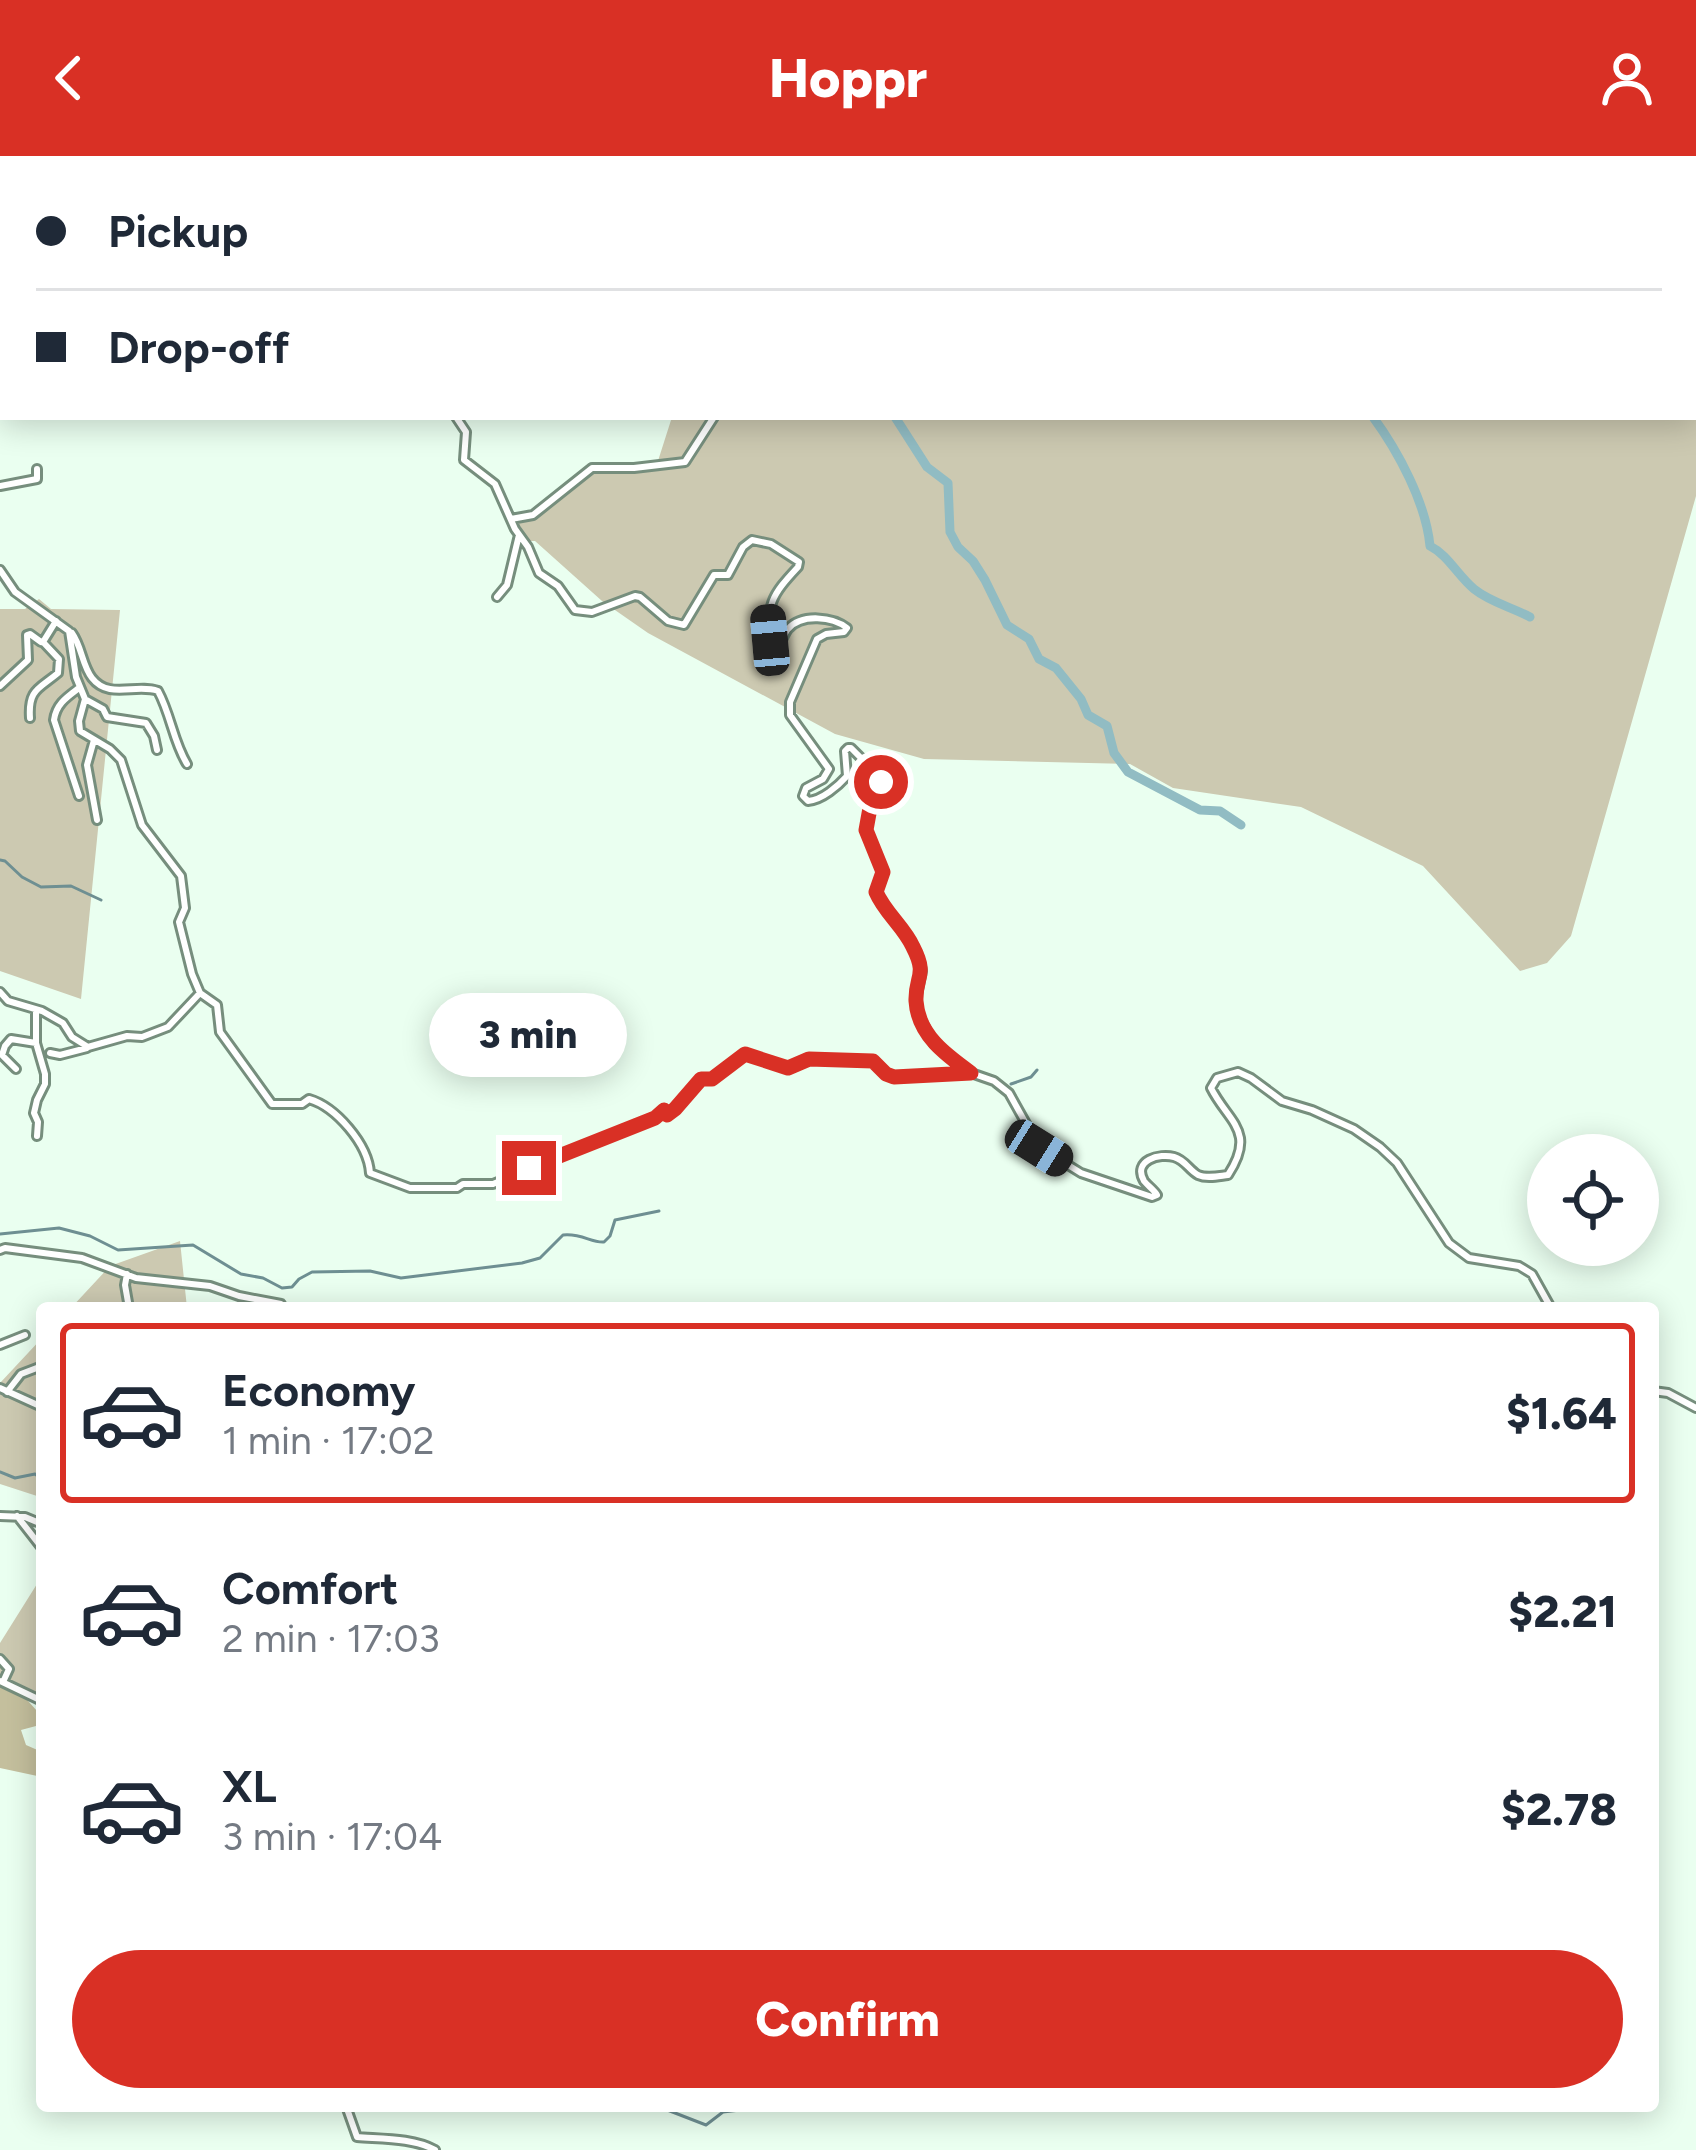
<!DOCTYPE html>
<html lang="en">
<head>
<meta charset="utf-8">
<style>
	:root { --surface:#fff; --page:#f2f2f3; --text:#1f2937; --muted:#747a83; --line:#e0e1e3; --accent:#d93025 }
	body { margin:0; font-family:Figtree,sans-serif; background:var(--page); color:var(--text); height:100vh; display:flex; flex-direction:column; font-size:45px; white-space:nowrap }
	* { box-sizing:border-box; margin:0 }
	p { font-size:39px; color:var(--muted) }
	.icon { flex:none; width:66px; height:66px; fill:none; stroke:currentColor; stroke-width:2; stroke-linecap:round; stroke-linejoin:round }
	.map { position:relative; flex:1; overflow:hidden }
	.panel { position:absolute; left:36px; top:1146px; width:1623px; height:810px; display:flex; flex-direction:column; background:var(--surface); border-radius:12px; box-shadow:0 6px 30px #0003 }
	.panel>* { flex:none }
	.guide { position:absolute; left:0px; top:0px; width:1698px; height:264px; box-shadow:0 6px 30px #0003; display:grid; align-content:center; height:264px; padding:0 36px; background:var(--surface) }
	.buttons { position:absolute; left:1527px; top:978px; display:grid; gap:24px }
	.buttons a { display:grid; place-items:center; width:132px; height:132px; border-radius:50%; background:var(--surface); box-shadow:0 6px 30px #0003; font-size:60px }
	.end { position:absolute; width:54px; height:54px; margin:-27px; border:15px solid #d93025; background:#fff; box-shadow:0 0 0 6px #fff }
	.from { border-radius:50% }
	.bubble { position:absolute; height:84px; border-radius:42px; background:var(--surface); box-shadow:0 6px 30px #0003; font-size:39px; font-weight:800; line-height:84px; text-align:center }
	.car { position:absolute; width:36px; height:72px; margin:-36px -18px; border-radius:15px; box-shadow:0 0 9px 3px #0007; background:linear-gradient(#222 24%,#8ab4d8 0 40%,#222 0 76%,#8ab4d8 0 86%,#222 0) }
	.guide b { display:flex; align-items:center; gap:42px; height:114px; font-size:45px }
	.guide b+b { border-top:3px solid var(--line) }
	.guide i { width:30px; height:30px; background:var(--text) }
	ul { padding:21px 0 0; list-style:none }
	li { display:flex; align-items:center; gap:36px; height:180px; margin:0 24px 18px; padding:0 12px; border:6px solid transparent; border-radius:12px }
	li div { flex:1 }
	li b { display:block; font-size:45px }
	li em { font-style:normal; font-weight:800 }
	li.on { border-color:var(--accent) }
	li>.icon { width:108px; height:108px; stroke-width:1.5 }
	.action { display:flex; gap:24px; margin-top:auto; padding:24px 36px }
	.action a { flex:1; height:138px; border-radius:72px; background:var(--accent); color:#fff; font-size:48px; font-weight:800; line-height:138px; text-align:center }
	header { display:flex; justify-content:space-between; align-items:center; height:156px; padding:0 36px; background:var(--accent); color:#fff; font-size:54px; font-weight:800 }
	.map>svg:first-child { display:block }
</style>
</head>
<body>
<header><svg class="icon" aria-label="back" viewBox="0 0 24 24"><path d="M15 5l-7 7 7 7"/></svg>Hoppr<svg class="icon" aria-label="person" viewBox="0 0 24 24"><circle cx="12" cy="8" r="4"/><path d="M4 21q1-7 8-7t8 7"/></svg></header>
<div class="map">
<svg width="1696" height="1994" viewBox="0 0 1696 1994">
	<rect width="100%" height="100%" fill="#eafff0"/>
	<path fill="#ccc9b1" d="M 1196,0 L 1696,0 L 1696,340 L 1571,780 L 1547,807 L 1520,815 L 1423,710 L 1301,651 L 1173,632 L 1130,608 L 924,603 L 835,578 L 648,477 L 602,445 L 535,385 L 528,385 L 511,369 L 535,357 L 590,309 L 657,308 L 672,261 L 1695,261 L 1695,3 L 1195,3 Z
		M 39,443 L 51,453 L 120,454 L 81,843 L 0,815 L 0,453 L 25,453 Z
		M 180,1085 L 187,1152 L 71,1152 L 110,1110 Z
		M 42,1182 L 42,1347 L 37,1340 L 0,1328 L 0,1227 Z
		M 42,1420 L 42,1539 L 0,1524 L 0,1487 Z"/>
	<path fill="#c4bf9d" d="M 0,1528 L 21,1537 L 37,1555 L 36,1570 L 21,1574 L 26,1589 L 42,1596 L 42,1621 L 0,1612 Z"/>
	<g fill="none" stroke-linecap="round" stroke-linejoin="round">
		<path stroke="#6e8f92" stroke-width="3" d="M 0,704 L 5,705 L 22,721 L 41,731 L 71,730 L 101,744
			M 1011,928 L 1031,921 L 1037,914
			M 0,1078 L 59,1072 L 90,1080 L 118,1094 L 193,1089 L 241,1118 L 263,1122 L 282,1132 L 292,1131 L 299,1123 L 312,1116 L 370,1115 L 401,1122 L 522,1107 L 540,1102 L 563,1079 C 582,1077 591,1087 604,1086 L 610,1080 L 615,1064 L 659,1055
			M 0,1316 L 15,1322 L 35,1318 L 42,1323
			M 657,1950 L 706,1969 L 723,1956 L 776,1950
			M 987,1950 L 1087,1954"/>
		<path stroke="#91bcc3" stroke-width="9" d="M 1193,0 L 1196,3
			M 812,3 L 812,0
			M 895,261 L 927,311 L 948,327 L 950,376 L 958,391 L 973,405 L 985,424 L 1007,469 L 1029,483 L 1039,503 L 1056,512 L 1081,543 L 1088,559 L 1107,570 L 1114,597 L 1128,616 L 1200,654 L 1220,655 L 1241,669
			M 1373,261 C 1398,295 1426,347 1430,390 C 1448,399 1458,420 1474,433 C 1490,446 1511,451 1530,461"/>
		<g stroke="#768e7d" stroke-width="12">
			<path id="minor" d="M 147,0 L 150,3
				M 663,0 L 664,3
				M 847,0 L 849,3
				M 1632,0 L 1632,3
				M 0,2 L 3,4
				M 113,3 L 114,0
				M 355,3 L 356,0
				M 427,3 L 431,0
				M 797,3 L 798,0
				M 944,3 L 946,0
				M 1614,3 L 1621,0
				M 0,25 L 3,30
				M 0,69 L 3,69
				M 0,97 L 3,97
				M 1695,123 L 1696,124
				M 456,261 L 466,276 L 464,304 L 495,328 L 515,373 L 528,391 L 539,417 L 558,430 L 575,454 L 592,456 L 635,440 L 640,441 L 668,465 L 684,469 L 714,419 L 728,419 L 743,391 L 752,384 L 771,388 L 799,406 L 798,411 C 771,440 766,448 771,489 L 778,492 C 782,485 784,478 788,473 C 802,457 833,461 847,472 L 844,476 L 826,478 L 817,483 L 790,546 L 790,559 L 829,613 L 823,623 L 806,632 L 803,640 L 808,645 C 822,644 838,630 847,620 L 845,595 L 848,592 L 851,592 L 877,618 L 881,632 L 870,652 L 866,673 L 883,717 L 876,737 L 881,747 L 913,789 L 920,806 L 922,815 L 916,843 L 920,862 L 934,888 L 971,917 L 994,925 L 1009,937 L 1039,991 L 1081,1017 L 1152,1041 L 1157,1039 C 1154,1034 1148,1030 1144,1025 C 1132,1004 1160,997 1174,1001 C 1185,1004 1189,1014 1198,1019 C 1207,1023 1219,1020 1228,1019 C 1257,975 1228,966 1211,932 L 1217,922 L 1238,916 L 1251,922 L 1282,945 L 1312,954 L 1354,973 L 1380,991 L 1397,1007 L 1449,1087 L 1469,1102 L 1519,1110 L 1532,1118 L 1551,1152
				M 0,330 L 37,323 L 37,313
				M 511,363 L 533,359 L 592,312 L 634,312 L 685,306 L 714,261
				M 0,414 L 15,436 L 69,475 L 76,521 L 85,543 L 79,565 L 80,575 L 110,593 L 121,604 L 142,669 L 181,720 L 185,752 L 179,766 L 192,818 L 200,837 L 217,849 L 220,876 L 272,948 L 302,948 L 309,943 C 336,951 368,988 370,1017 L 410,1032 L 457,1032 L 463,1028 L 493,1028 L 655,961 L 664,954 L 667,959 L 675,954 L 701,923 L 712,923 L 745,898 L 788,912 L 809,903 L 873,905 L 886,918 L 894,921 L 971,917
				M 497,441 L 507,429 L 519,379
				M 72,477 C 82,491 82,509 92,522 C 109,544 136,527 158,535 C 171,559 173,585 187,608
				M 0,530 L 28,504 L 27,479 L 30,478 L 41,486
				M 85,543 L 103,553 L 107,561 L 146,567 L 154,580 L 157,594
				M 30,562 C 28,533 39,533 58,517 L 59,503 L 43,486 L 56,465
				M 94,584 L 87,609 L 97,664
				M 79,640 L 54,564 C 56,548 67,541 79,532
				M 0,836 L 8,845 L 42,855 L 63,867 L 72,881 L 88,891 L 127,880 L 142,881 L 168,871 L 200,837
				M 36,854 L 36,887 L 45,918 L 45,928 L 37,944 L 34,957 L 38,966 L 37,980
				M 50,897 L 60,899 L 87,892
				M 2,899 L 5,890 L 11,883 L 36,887
				M 2,899 L 16,913
				M 0,1094 L 5,1092 L 82,1102 L 136,1122 L 210,1130 L 239,1140 L 281,1148
				M 127,1118 L 125,1129 L 129,1152
				M 0,1189 L 25,1179
				M 0,1232 L 42,1251
				M 1653,1235 L 1668,1237 L 1696,1252
				M 7,1236 L 21,1218 L 42,1210
				M 0,1360 L 25,1361 L 37,1366
				M 17,1360 L 42,1392
				M 0,1503 L 9,1513 L 3,1526
				M 0,1525 L 42,1545
				M 346,1950 L 357,1981 C 383,1983 413,1982 435,1994"/>
		</g>
		<use href="#minor" stroke="#fff" stroke-width="6"/>
	</g>
	<g fill="none" stroke-linecap="round" stroke-linejoin="round">
		<path stroke="#d93025" stroke-width="15" d="M 529,1012 L 655,962 L 664,954 L 667,959 L 675,953 L 701,923 L 712,923 L 745,898 L 788,912 L 809,903 L 873,905 L 886,918 L 894,921 L 971,917 C 946,899 918,879 916,845 C 915,820 928,820 913,791 C 904,771 885,757 876,736 L 883,716 L 866,674 L 870,652 L 881,626"/>
	</g>
</svg>
<div class="buttons">
<a><svg class="icon" aria-label="locate" viewBox="0 0 24 24"><circle cx="12" cy="12" r="6"/><path d="M12 2v4M12 18v4M2 12h4M18 12h4"/></svg></a>
</div>
<i class="end from" style="left:881px;top:626px"></i>
<i class="end" style="left:529px;top:1012px"></i>
<div class="bubble" style="left:429px;top:837px;width:198px">3 min</div>
<i class="car" style="left:770px;top:484px;rotate:355deg"></i>
<i class="car" style="left:1039px;top:992px;rotate:122deg"></i>
<div class="guide">
<b><i class="from"></i>Pickup</b>
<b><i></i>Drop-off</b>
</div>
<section class="panel">
<ul>
<li class="on"><svg class="icon" aria-label="car" viewBox="0 0 24 24"><path d="M5 17H2v-5l4-1 3-4h7l3 4 3 1v5h-3M9 17h6M6 11h13"/><circle cx="7" cy="17" r="2"/><circle cx="17" cy="17" r="2"/></svg><div><b>Economy</b><p>1 min · 17:02</p></div><em>$1.64</em></li>
<li><svg class="icon" aria-label="car" viewBox="0 0 24 24"><path d="M5 17H2v-5l4-1 3-4h7l3 4 3 1v5h-3M9 17h6M6 11h13"/><circle cx="7" cy="17" r="2"/><circle cx="17" cy="17" r="2"/></svg><div><b>Comfort</b><p>2 min · 17:03</p></div><em>$2.21</em></li>
<li><svg class="icon" aria-label="car" viewBox="0 0 24 24"><path d="M5 17H2v-5l4-1 3-4h7l3 4 3 1v5h-3M9 17h6M6 11h13"/><circle cx="7" cy="17" r="2"/><circle cx="17" cy="17" r="2"/></svg><div><b>XL</b><p>3 min · 17:04</p></div><em>$2.78</em></li>
</ul>
<div class="action"><a>Confirm</a></div>
</section>
</div>
</body>
</html>
